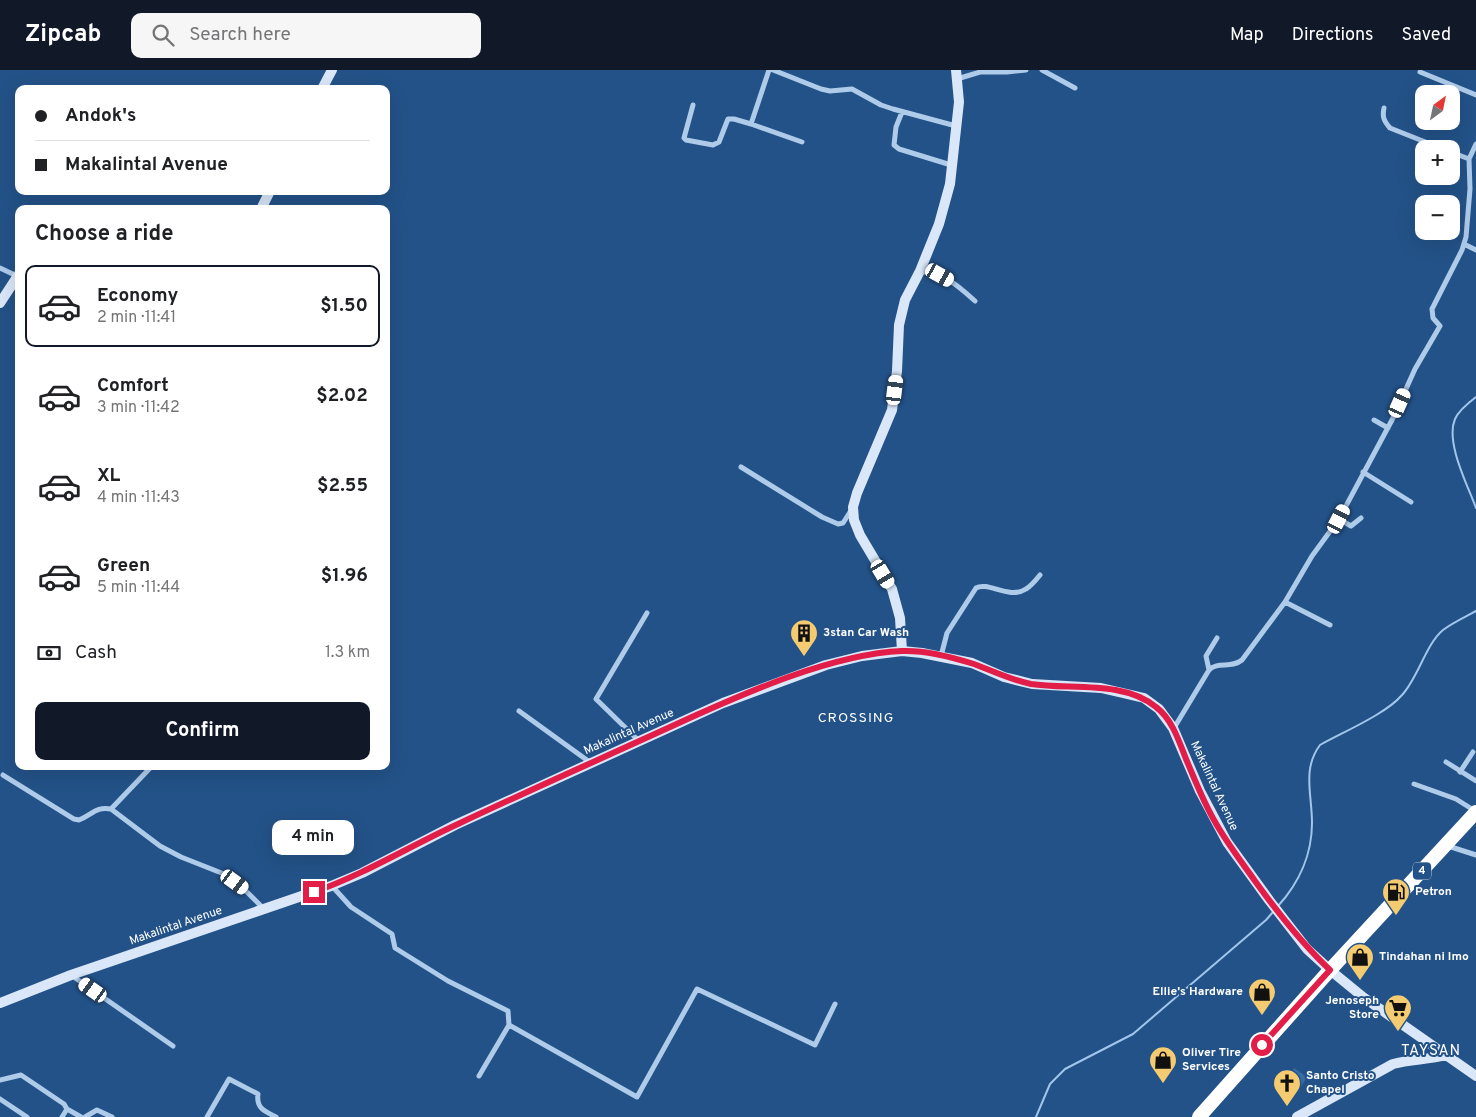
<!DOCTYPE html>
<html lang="en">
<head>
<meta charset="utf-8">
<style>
	:root { --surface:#fff; --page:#f6f6f6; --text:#202124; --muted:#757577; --line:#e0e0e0; --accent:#111827 }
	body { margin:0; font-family:Overpass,sans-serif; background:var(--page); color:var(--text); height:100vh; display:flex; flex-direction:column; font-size:19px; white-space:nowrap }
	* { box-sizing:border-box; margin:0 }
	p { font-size:16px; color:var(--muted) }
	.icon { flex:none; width:28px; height:28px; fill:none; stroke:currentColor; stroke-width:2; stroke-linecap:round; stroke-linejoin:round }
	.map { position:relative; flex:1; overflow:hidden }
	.details { position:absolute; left:15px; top:135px; width:375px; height:565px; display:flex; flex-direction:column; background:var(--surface); border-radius:10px; box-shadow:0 5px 20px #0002 }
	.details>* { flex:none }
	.banner { position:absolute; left:15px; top:15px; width:375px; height:110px; border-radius:10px; box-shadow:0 5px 20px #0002; display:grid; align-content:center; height:110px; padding:0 20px; background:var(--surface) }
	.needle { width:32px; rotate:33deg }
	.controls { position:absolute; left:1415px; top:15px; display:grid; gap:10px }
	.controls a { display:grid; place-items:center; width:45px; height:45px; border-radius:10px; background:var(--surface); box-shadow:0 5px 20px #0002; font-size:25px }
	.end { position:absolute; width:22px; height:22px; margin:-11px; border:6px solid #e11d48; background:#fff; box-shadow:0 0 0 2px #fff }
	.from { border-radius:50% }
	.bubble { position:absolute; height:35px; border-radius:10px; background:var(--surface); box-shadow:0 5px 20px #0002; font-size:16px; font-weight:700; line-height:35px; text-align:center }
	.car { position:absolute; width:15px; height:30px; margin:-15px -8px; border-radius:6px; box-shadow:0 0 4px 1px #0007; background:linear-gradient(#fff 24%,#345 0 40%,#fff 0 76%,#345 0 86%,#fff 0) }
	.banner b { display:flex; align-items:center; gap:18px; height:48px; font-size:19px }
	.banner b+b { border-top:1px solid var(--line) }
	.banner i { width:12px; height:12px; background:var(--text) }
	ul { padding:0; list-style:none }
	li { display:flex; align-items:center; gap:15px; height:82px; margin:0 10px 8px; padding:0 10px; border:2px solid transparent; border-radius:10px }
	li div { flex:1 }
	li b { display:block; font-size:19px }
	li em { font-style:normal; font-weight:700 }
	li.current { border-color:var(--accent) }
	li>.icon { width:45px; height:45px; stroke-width:1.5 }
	h2 { padding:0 20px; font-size:22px; line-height:60px }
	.pay { display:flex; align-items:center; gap:12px; height:55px; padding:0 20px; font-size:19px }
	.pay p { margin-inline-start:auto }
	.cta { display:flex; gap:10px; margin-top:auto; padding:10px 20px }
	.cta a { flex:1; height:58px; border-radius:10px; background:var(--accent); color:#fff; font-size:20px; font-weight:700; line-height:58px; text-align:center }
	header { display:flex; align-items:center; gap:30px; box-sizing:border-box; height:70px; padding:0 25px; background:var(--accent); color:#fff }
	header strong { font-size:24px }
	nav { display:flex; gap:28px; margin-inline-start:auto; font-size:18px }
	.search { width:350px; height:45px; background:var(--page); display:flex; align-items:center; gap:12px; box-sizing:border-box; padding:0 18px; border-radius:10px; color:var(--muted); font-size:19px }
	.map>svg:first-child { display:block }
</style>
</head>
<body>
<header>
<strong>Zipcab</strong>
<div class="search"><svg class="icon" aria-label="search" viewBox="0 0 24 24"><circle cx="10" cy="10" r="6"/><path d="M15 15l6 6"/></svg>Search here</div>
<nav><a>Map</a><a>Directions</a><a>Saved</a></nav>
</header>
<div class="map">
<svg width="1476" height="1047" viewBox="0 0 1476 1047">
	<rect width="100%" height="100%" fill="#235288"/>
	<path fill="#376da5" d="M 1294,998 L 1307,1007 L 1291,1032 L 1277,1022 Z"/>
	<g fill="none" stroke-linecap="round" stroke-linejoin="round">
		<path stroke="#a2c6eb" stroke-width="2" d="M 1476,327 C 1468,333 1459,340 1455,349 C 1445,372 1468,416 1476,438
			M 1278,836 C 1299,813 1312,784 1312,753 C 1312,724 1302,699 1320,675 C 1343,662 1386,644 1402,625 C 1418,608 1426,574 1443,560 C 1452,553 1465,547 1476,541
			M 1036,1047 L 1050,1014 L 1065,999 L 1133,964 L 1266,850 L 1273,842"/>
		<path stroke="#aecbea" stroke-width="5" d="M 773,0 L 821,19 L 830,21 L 852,19 L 881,35 L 893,39 L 956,56
			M 1042,0 L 1075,18
			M 1420,2 L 1476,25
			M 957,9 L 980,2 L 1007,2 L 1026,0
			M 693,35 L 684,68 L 686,70 L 713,75 L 719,72 L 728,49 L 734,49 L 751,54 L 769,0
			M 1384,38 C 1382,47 1384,51 1390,58 L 1443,79
			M 902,42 L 896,57 L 894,75 L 899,79 L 951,95
			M 751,54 L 802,72
			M 1451,82 L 1469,89
			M 1464,174 L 1476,180
			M 0,198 L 17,206
			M 921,201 C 948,207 954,212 975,231
			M 1374,350 L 1388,358
			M 741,397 L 822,447 L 838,454 L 843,453 L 852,439
			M 1363,402 L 1411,432
			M 1339,449 L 1351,456 L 1361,448
			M 1285,532 L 1330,555
			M 941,586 L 947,563 L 976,518 C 988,511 1009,530 1026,519 C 1031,516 1036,510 1040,505
			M 1209,600 L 1206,586 L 1217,568
			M 519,641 L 591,693
			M 1174,658 L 1209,600 C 1218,591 1231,599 1242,590 L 1285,532 L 1312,486 L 1339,449 L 1392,350 L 1415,299 L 1440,256 L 1433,248 L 1432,239 L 1462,180 L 1466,167 L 1470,119 L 1469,89 L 1476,74
			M 639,671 L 596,629 L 647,543
			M 1446,692 L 1476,711
			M 152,696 L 111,739 L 160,776 L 181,787 L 224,804 L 245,820 L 264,839
			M 1460,702 L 1473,682
			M 3,705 L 74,749 L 79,750 C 92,745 96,736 111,739
			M 1414,714 L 1456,729 L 1475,741
			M 1448,776 L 1476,785
			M 332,816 L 351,837 L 392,864 L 395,878 L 448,911 L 508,941 L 509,955 L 479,1006
			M 71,905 L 173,976
			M 509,955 L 637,1027 L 697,919 L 815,975 L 835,934
			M 0,1010 L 21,1005 L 64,1034 L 67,1039 L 62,1047
			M 0,1029 L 27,1047
			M 67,1039 L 81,1047
			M 85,1047 L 97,1040 L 112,1047
			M 207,1047 L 229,1009 L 258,1024 C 256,1038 264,1041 276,1047"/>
		<path stroke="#d9e7f8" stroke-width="10" d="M 322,19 L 332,0
			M 261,139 L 270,121
			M 0,233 L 19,204
			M 902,581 L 900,548 L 892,519 L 860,465 L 854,450 L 853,437 L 857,423 L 892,340 L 897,301 L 899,255 L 905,230 L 920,201 L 939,154 L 950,114 L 959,32 L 956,0
			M 0,933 L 71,905 L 331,816 L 362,803 L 455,755 L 723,633 L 826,595 L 862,586 L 902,581 L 922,583 L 972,593 L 1004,607 L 1032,614 L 1101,618 L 1127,624 L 1144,628 L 1159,639 L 1173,658 L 1200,721 L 1227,772 L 1269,830 L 1307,879 L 1330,900 L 1363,927 L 1476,1006
			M 1297,1047 L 1393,994 C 1411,989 1428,990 1446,985"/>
		<path stroke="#fff" stroke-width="14" d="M 1199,1047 L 1330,900 L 1476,742"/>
	</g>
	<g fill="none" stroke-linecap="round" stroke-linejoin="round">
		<path stroke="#e11d48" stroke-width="6" d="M 314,822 C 365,804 410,776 458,754 C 532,719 607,686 681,652 C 745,623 832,584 902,581 C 924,580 952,587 974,594 C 993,601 1011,610 1031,614 C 1070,620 1123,610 1156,637 C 1172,649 1179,671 1186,689 C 1195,710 1203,731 1214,750 C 1226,772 1241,791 1255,811 C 1278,843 1301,873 1330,900 L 1262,975"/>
	</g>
	<defs>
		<g id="building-pin" transform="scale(1.4375)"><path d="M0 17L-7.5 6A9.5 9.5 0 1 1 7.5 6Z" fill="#f5cb71" stroke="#235288"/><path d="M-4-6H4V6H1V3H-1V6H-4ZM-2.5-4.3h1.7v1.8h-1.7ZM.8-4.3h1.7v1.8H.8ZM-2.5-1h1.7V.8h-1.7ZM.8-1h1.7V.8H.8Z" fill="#111"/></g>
		<g id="fuel-pin" transform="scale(1.4375)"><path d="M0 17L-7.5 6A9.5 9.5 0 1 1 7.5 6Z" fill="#f5cb71" stroke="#235288"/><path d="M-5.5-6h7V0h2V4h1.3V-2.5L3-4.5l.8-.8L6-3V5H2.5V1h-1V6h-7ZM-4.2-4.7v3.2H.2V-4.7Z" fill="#111"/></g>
		<g id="shop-pin" transform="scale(1.4375)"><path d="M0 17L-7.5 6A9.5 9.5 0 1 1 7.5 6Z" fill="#f5cb71" stroke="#235288"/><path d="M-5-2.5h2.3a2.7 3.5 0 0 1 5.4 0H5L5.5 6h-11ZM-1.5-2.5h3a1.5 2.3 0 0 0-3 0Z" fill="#111"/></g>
		<g id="supermarket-pin" transform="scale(1.4375)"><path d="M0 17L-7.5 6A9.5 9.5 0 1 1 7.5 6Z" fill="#f5cb71" stroke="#235288"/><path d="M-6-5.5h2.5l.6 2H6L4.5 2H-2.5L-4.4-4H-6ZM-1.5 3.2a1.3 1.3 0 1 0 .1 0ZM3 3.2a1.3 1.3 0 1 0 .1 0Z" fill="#111"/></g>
		<g id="church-pin" transform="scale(1.4375)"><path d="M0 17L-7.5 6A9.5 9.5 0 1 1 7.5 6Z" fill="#f5cb71" stroke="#235288"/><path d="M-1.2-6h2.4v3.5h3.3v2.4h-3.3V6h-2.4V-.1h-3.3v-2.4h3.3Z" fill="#111"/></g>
	</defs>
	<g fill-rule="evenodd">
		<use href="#building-pin" x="804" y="563"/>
		<use href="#fuel-pin" x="1396" y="822"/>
		<use href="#shop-pin" x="1360" y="887"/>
		<use href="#shop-pin" x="1262" y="922"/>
		<use href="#supermarket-pin" x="1398" y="938"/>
		<use href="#shop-pin" x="1163" y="990"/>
		<use href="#church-pin" x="1287" y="1013"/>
	</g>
	<g text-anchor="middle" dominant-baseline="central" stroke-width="4" stroke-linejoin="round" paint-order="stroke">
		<rect fill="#235288" stroke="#bdcbdb" stroke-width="1" x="1413" y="792.5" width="18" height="17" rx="4"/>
		<g font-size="11" font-weight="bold" fill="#fff">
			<text x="1422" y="801">4</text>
		</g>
		<g font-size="12" font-weight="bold" fill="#fff" stroke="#235288" text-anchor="start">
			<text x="823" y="563">3stan Car Wash</text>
			<text x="1415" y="822">Petron</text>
			<text x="1379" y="887">Tindahan ni Imo</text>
			<text x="1243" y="922" text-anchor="end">Ellie's Hardware</text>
			<text x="1379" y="931" text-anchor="end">Jenoseph<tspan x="1379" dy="14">Store</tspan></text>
			<text x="1182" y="983">Oliver Tire<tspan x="1182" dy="14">Services</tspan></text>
			<text x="1306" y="1006">Santo Cristo<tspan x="1306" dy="14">Chapel</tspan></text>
		</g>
		<g font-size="12" fill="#fff" stroke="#235288">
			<text transform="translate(629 662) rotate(-24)">Makalintal Avenue</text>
			<text transform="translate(1214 716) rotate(65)">Makalintal Avenue</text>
			<text transform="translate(176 856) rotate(-19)">Makalintal Avenue</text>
		</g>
		<g font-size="14" letter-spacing="1" fill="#fff" stroke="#235288">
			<text x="856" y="648">CROSSING</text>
		</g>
		<g font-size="15" letter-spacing="1" fill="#fff" stroke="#235288">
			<text x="1431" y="981">TAYSAN</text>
		</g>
	</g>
</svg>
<div class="controls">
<a><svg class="needle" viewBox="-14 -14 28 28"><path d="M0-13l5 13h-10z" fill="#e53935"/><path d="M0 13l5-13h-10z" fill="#757577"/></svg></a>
<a>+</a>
<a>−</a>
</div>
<i class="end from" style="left:1262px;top:975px"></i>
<i class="end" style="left:314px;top:822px"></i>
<div class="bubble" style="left:272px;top:750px;width:82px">4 min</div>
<i class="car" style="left:940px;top:205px;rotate:119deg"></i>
<i class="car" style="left:895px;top:320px;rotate:7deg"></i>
<i class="car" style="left:1400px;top:333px;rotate:24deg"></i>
<i class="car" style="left:1339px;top:449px;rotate:27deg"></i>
<i class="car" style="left:883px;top:504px;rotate:149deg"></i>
<i class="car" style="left:235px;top:812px;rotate:126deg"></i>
<i class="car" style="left:93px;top:920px;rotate:305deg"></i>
<div class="banner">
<b><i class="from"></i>Andok's</b>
<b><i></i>Makalintal Avenue</b>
</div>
<section class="details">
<h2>Choose a ride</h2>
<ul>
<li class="current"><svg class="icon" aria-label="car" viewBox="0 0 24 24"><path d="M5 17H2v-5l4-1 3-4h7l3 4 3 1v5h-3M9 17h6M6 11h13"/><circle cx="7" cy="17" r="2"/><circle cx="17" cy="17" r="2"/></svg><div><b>Economy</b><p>2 min · 11:41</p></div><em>$1.50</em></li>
<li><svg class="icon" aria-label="car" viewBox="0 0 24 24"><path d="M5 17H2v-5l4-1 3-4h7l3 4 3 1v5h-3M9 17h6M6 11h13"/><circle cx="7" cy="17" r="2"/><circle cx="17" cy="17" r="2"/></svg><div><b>Comfort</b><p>3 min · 11:42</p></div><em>$2.02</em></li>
<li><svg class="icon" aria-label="car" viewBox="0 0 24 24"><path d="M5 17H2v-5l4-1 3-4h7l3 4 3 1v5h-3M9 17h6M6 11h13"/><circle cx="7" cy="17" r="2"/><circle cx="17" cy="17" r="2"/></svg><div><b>XL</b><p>4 min · 11:43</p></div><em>$2.55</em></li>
<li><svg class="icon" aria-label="car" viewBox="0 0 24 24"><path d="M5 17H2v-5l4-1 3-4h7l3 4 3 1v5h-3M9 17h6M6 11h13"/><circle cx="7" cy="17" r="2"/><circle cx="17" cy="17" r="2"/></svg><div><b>Green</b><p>5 min · 11:44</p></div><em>$1.96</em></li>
</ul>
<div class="pay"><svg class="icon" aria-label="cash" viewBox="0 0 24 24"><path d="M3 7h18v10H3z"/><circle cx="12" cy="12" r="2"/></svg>Cash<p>1.3 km</p></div>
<div class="cta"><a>Confirm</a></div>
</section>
</div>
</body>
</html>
